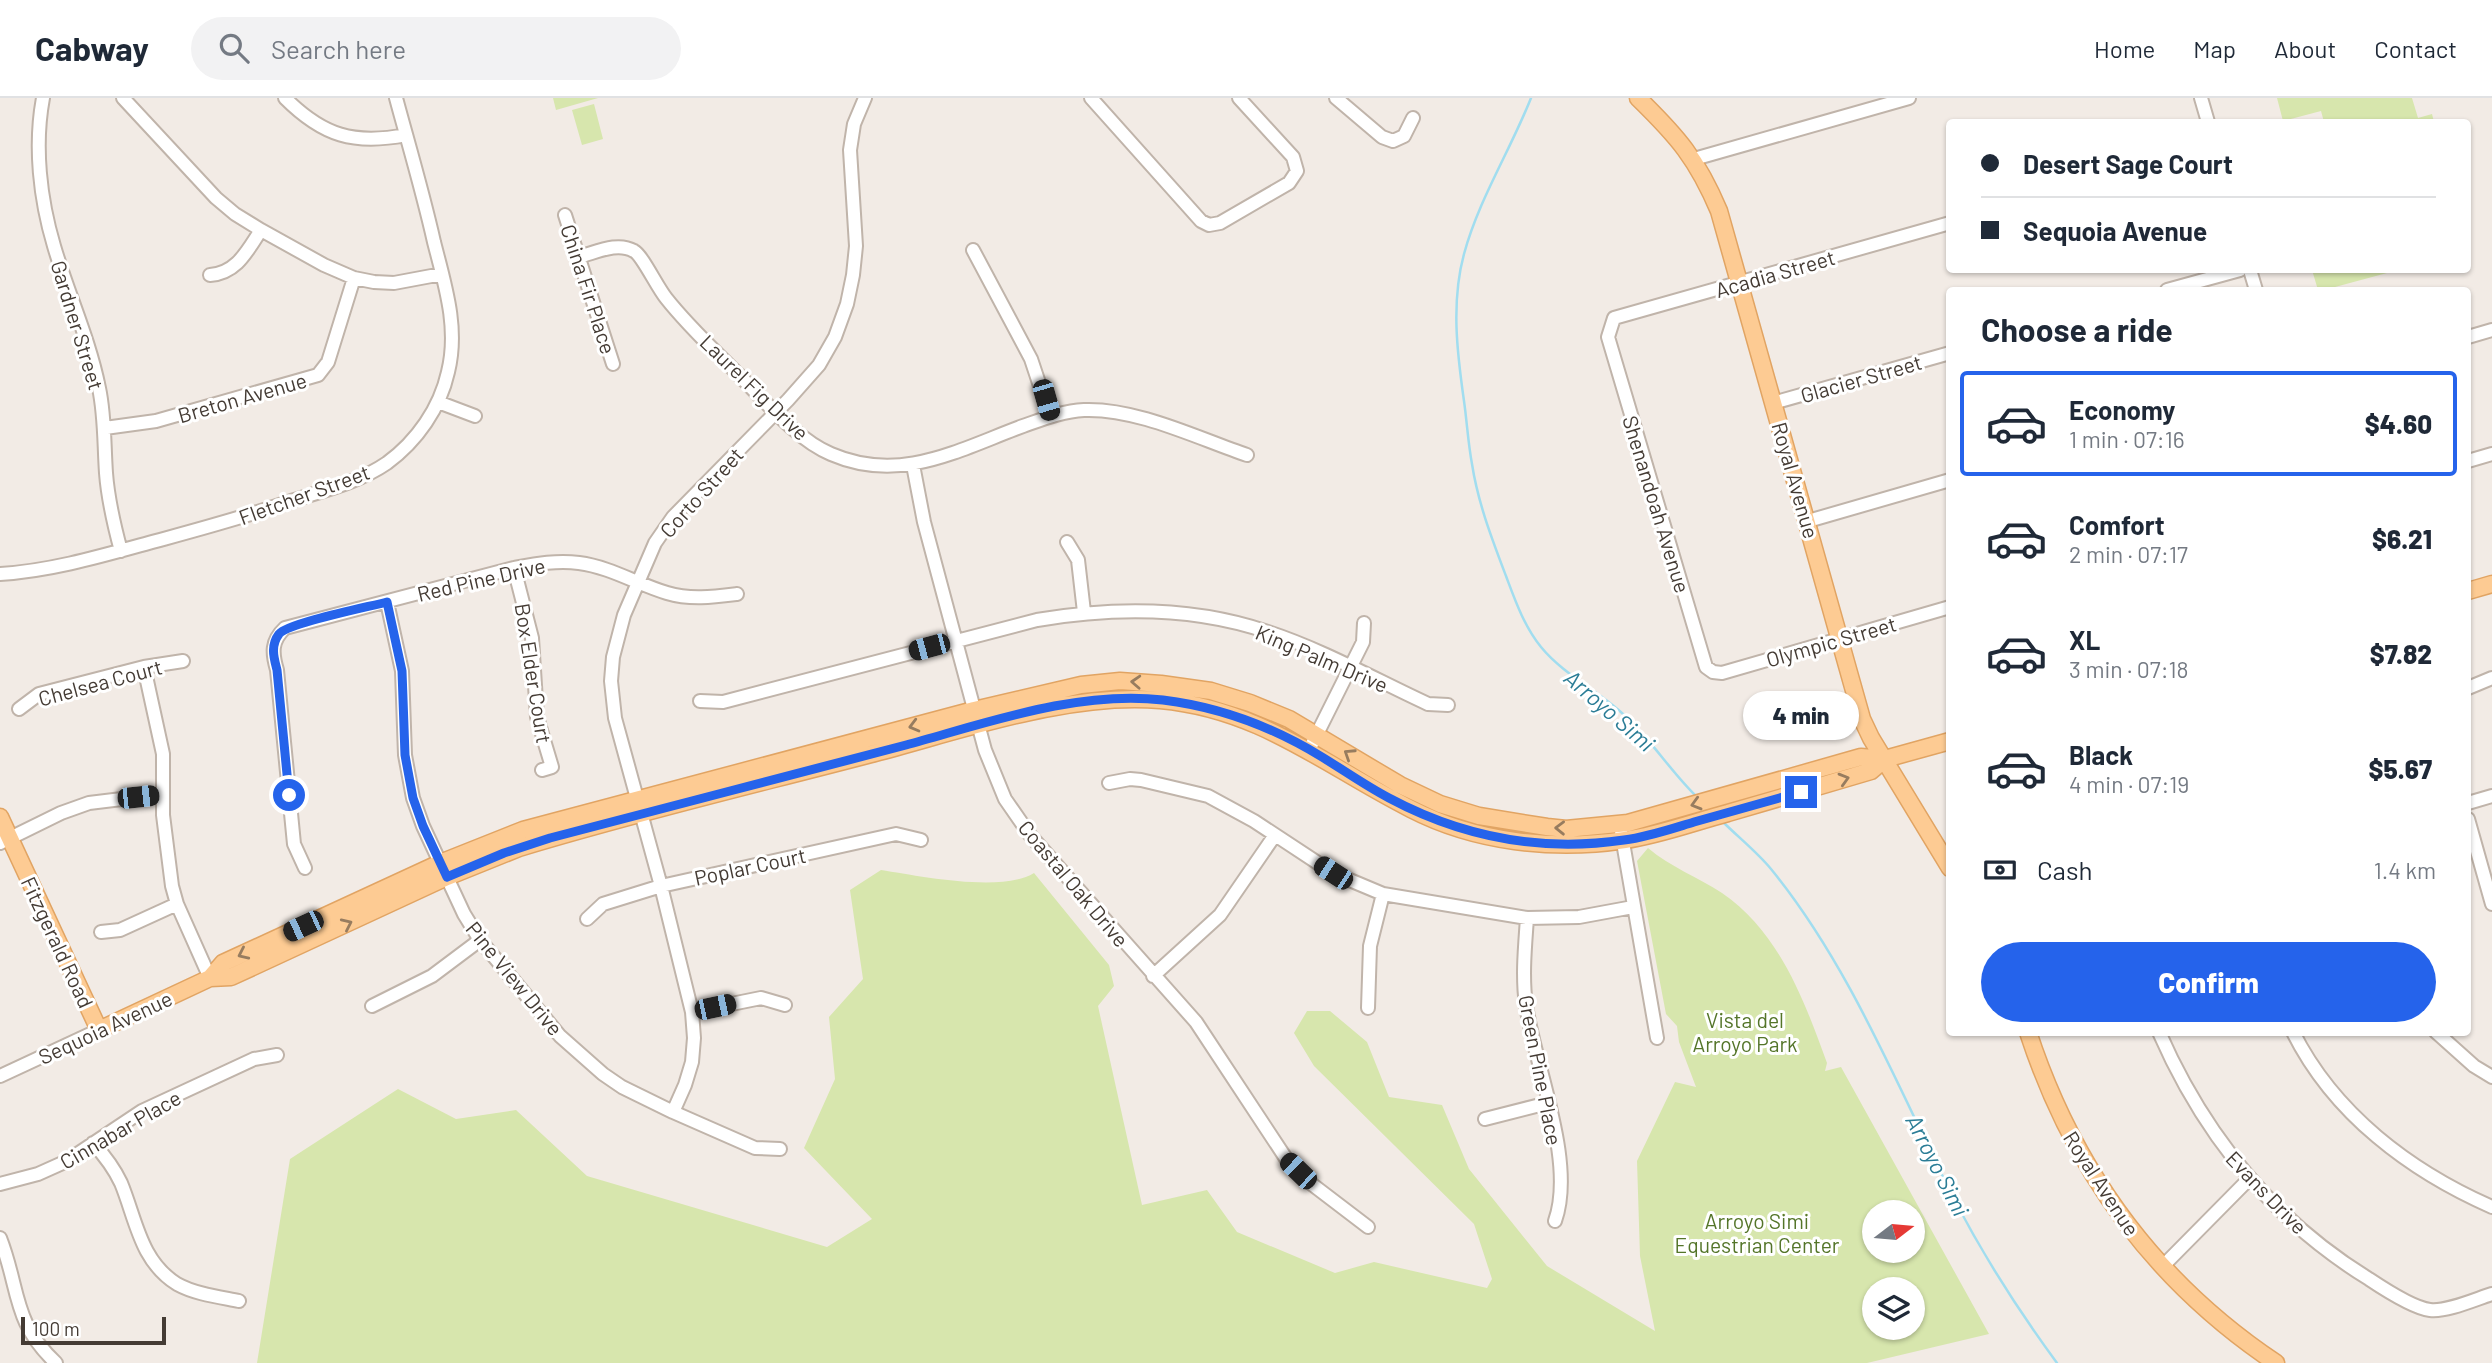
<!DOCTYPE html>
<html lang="en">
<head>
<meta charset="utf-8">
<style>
	:root { --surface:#fff; --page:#f2f2f3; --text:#1f2937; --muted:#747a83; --line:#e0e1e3; --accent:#2563eb }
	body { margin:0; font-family:Barlow,sans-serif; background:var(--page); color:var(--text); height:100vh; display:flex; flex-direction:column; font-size:26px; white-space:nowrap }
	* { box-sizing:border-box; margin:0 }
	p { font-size:23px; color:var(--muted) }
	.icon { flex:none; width:38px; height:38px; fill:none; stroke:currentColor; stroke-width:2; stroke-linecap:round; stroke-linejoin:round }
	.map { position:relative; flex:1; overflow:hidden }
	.sheet { position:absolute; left:1946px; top:189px; width:525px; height:749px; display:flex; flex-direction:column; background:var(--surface); border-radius:7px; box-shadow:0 2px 5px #0004 }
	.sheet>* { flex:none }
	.top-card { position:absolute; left:1946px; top:21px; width:525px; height:154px; border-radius:7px; box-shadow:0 2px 5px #0004; display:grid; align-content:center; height:154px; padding:0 35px; background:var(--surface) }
	.needle { width:46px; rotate:74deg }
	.tools { position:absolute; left:1862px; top:1102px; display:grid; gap:14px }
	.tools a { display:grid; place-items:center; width:63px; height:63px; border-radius:50%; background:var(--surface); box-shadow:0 2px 5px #0004; font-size:35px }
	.scale { position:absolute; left:21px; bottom:18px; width:145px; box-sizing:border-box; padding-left:7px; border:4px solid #443b34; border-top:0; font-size:19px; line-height:24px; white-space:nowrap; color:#443b34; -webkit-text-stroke:5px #fff; paint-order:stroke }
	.end { position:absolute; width:32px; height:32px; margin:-16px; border:9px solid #2563eb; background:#fff; box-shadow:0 0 0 4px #fff }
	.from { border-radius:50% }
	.bubble { position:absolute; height:49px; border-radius:24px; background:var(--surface); box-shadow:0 2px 5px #0004; font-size:23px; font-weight:800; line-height:49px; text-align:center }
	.car { position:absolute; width:21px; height:42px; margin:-21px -10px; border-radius:9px; box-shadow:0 0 5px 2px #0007; background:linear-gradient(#222 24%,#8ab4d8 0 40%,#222 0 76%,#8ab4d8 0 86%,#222 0) }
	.top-card b { display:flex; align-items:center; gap:24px; height:66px; font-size:26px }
	.top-card b+b { border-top:2px solid var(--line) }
	.top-card i { width:18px; height:18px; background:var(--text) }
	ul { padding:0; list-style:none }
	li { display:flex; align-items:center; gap:21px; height:105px; margin:0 14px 10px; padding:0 21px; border:4px solid transparent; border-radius:7px }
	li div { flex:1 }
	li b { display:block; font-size:26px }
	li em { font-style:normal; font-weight:800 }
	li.current { border-color:var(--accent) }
	li>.icon { width:63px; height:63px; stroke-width:1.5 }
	h2 { padding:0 35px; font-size:32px; line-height:84px }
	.pay { display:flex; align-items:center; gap:18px; height:77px; padding:0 35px; font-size:26px }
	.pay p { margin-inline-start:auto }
	.primary-button { display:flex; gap:14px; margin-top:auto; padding:14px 35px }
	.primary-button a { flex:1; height:80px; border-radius:42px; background:var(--accent); color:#fff; font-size:28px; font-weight:800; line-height:80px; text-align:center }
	header { display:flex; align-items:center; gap:42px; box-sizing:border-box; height:98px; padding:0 35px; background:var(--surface); border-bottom:2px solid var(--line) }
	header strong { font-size:33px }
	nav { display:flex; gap:38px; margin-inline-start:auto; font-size:24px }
	.search { width:490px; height:63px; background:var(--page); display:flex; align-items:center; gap:18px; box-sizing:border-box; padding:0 24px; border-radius:38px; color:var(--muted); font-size:26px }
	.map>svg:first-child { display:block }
</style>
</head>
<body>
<header>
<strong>Cabway</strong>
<div class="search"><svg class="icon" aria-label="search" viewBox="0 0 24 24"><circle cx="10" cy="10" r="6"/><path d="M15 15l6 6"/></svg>Search here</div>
<nav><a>Home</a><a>Map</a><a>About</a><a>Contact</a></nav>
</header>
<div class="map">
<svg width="2492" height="1265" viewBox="0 0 2492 1265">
	<rect width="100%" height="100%" fill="#f2ebe5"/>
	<path fill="#d7e6ad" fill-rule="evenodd" d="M 553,0 L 598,0 L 556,12 Z
		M 2277,0 L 2412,0 L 2418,20 L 2432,16 L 2434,24 L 2324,24 L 2321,13 L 2283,23 Z
		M 594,6 L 603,41 L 582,47 L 572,12 Z
		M 2312,172 L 2398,172 L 2324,192 L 2318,192 Z
		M 1648,750 C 1670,769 1698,779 1722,795 C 1780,835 1804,902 1827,965 L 1825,973 L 1841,969 L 1989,1236 L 1867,1265 L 257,1265 L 290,1061 L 398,991 L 456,1021 L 516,1012 L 587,1078 L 827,1149 L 872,1121 L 804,1050 L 835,981 L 829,919 L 863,881 L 850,792 L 881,772 C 919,778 1002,795 1034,775 L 1109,867 L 1114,888 L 1098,908 L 1142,1107 L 1207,1092 L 1237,1134 L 1335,1175 L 1374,1164 L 1487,1190 L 1492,1181 L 1474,1126 L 1314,968 L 1294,935 L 1307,913 L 1330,913 L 1367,944 L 1389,999 L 1442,1007 L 1469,1071 L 1547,1168 L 1655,1233 L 1640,1158 L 1637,1063 L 1675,984 L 1696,989 L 1679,944 L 1677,928 L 1666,916 L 1637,763 ZM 1874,1115 L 1913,1115 L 1913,1153 L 1874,1153 ZM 1874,1192 L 1913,1192 L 1913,1230 L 1874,1230 Z"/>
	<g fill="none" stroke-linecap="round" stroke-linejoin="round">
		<path stroke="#a1ddef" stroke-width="2.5" d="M 1531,0 C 1510,53 1479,101 1464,156 C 1451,204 1457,254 1464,303 C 1467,324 1468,345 1472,366 C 1478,405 1492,441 1506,478 C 1515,502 1524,528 1541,549 C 1563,576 1597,592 1623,616 C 1651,641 1670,673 1697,699
			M 1722,723 C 1738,739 1757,754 1771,771 C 1850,868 1897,988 1953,1099 C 1983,1157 2018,1212 2057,1265"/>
		<g stroke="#c0b4aa" stroke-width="16">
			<path id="minor" d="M 43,0 C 34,48 40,101 54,148 C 68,196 89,240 99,290 C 105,318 104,346 106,375 C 108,402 114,427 121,453
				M 123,0 L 216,100 L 235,116 L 261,132 L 324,167 L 354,180 L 374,184 L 394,185 L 442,176
				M 285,0 C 323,38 354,47 406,37
				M 1091,0 L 1201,123 L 1209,127 L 1220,125 L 1289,85 L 1297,73 L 1293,59 L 1239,0
				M 1336,0 L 1382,39 L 1393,43 L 1404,38 L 1413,20
				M 2201,0 L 2208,24
				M 1694,61 L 1909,0
				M 565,117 L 613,266
				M 1950,125 L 1614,220 L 1608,239 L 1706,569 L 1713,574 L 1722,575 L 1950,509
				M 973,152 L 1031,261 L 1050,318
				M 578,159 C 595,155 617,143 634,153 C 642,157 657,189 666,200 C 688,228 714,252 739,277 C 765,303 797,342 831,356 C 900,386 958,352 1023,328 C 1043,321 1063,313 1084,312 C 1137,310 1197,340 1247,357
				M 2250,172 L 2256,192
				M 210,177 C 237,175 247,153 261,132
				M 2167,192 L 2240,172
				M 2468,239 L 2492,232
				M 438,304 L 475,318
				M 1773,305 L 1950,255
				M 105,330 L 156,323 L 318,277 L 328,264 L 354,180
				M 2468,363 L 2492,356
				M 913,367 L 924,424 L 985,652 L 1005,701 L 1030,737 L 1196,924 L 1287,1062 L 1309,1084 L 1368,1129
				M 1808,423 L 1950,382
				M 1067,444 L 1078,462 L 1084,514
				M 514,470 L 532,540 L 537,619 L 552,669 L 542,672
				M 0,476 C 52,473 105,457 156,443 C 200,431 245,419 288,404 C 321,393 358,385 387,365 C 417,343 440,310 448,274 C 459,230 445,187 434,144 C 423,95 409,48 396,0
				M 387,504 L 402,573 L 405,657 L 413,700 L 423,728 L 464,816 L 480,842 L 560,938 L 603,976 L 622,989 L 673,1014 L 755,1050 L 780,1051
				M 144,569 L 163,656 L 163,717 L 172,788 L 177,806 L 210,880
				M 2468,590 L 2492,580
				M 700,603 L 723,604 L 1037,522 C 1114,509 1192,508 1268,534 C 1323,552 1376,582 1428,606 L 1448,607
				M 19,611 L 39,596 L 144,569 L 183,563
				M 1309,652 L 1363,544 L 1364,525
				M 1109,685 L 1130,681 L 1141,682 L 1208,698 L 1254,723 L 1333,775 L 1383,796 L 1527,820 L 1579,819 L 1633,809
				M 2468,705 L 2492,698
				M 2468,721 L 2492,806
				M 1621,733 L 1657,940
				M 0,745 L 61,715 L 89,705 L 163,696
				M 305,770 L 294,746 L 277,572 C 272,555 271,543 285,530 L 514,470 C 536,466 557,462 579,465 C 610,469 637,486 667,495 C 690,502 713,499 737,496
				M 1527,820 C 1525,849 1522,878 1526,907 C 1535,969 1576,1064 1555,1123
				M 587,821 L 603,806 L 661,788 L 896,736 L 921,742
				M 101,834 L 120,832 L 177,806
				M 1153,878 L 1220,817 L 1275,737
				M 372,908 L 432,878 L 480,842
				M 1368,910 L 1370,848 L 1383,796
				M 692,914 L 761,900 L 785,907
				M 2159,934 C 2204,1037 2273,1122 2369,1181 C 2384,1191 2413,1210 2430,1212 C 2447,1214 2476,1201 2492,1196
				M 2293,934 C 2334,1016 2410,1073 2492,1109
				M 2436,934 L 2474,968 L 2492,979
				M 0,978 L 99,932
				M 673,1014 L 685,987 L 692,964 L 694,940 L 692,914 L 661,788 L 615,620 L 611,583 L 613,559 L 624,517 L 655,445 L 673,419 L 788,302 L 819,267 L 835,239 L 847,206 L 853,177 L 856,148 L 850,52 L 854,26 L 865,0
				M 1485,1021 L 1548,1005
				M 93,1045 C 104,1057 114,1070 121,1085 C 136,1121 140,1163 177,1186 C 195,1196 219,1199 239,1203
				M 0,1086 L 38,1076 L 67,1063 L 142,1013 L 254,961 L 277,957
				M 0,1140 C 20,1191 12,1224 56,1265
				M 2163,1168 L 2249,1081"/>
		</g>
		<g stroke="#e1a463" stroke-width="19">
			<path id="major" d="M 1638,0 C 1678,39 1697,61 1719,113 L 1862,621 L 1871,640 L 1950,770
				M 2468,493 L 2492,486
				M 0,719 L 99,932 L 210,880 L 231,879 L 447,779 L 519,750 C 637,714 757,686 875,655 C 963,632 1069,594 1160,602 C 1261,611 1324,667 1411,711 C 1475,744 1553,753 1625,742 C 1660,737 1694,724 1728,715 C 1775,701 1823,687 1871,673 L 1885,661
				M 210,880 L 223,865 L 440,765 L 523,732 L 974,612 L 1081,587 L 1120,583 L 1161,586 L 1211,593 L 1250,605 L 1289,621 L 1400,687 L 1440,706 L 1479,718 L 1547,729 L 1566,731 L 1628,725 L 1861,659 L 1885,661 L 1950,643
				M 2028,934 C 2073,1072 2155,1184 2276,1265"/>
		</g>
		<use href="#minor" stroke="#fff" stroke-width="12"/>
		<use href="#major" stroke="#fdcb93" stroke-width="16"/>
	</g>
	<defs><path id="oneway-chevron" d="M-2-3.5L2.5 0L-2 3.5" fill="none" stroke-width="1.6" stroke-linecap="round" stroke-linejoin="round" transform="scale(1.75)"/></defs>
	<g stroke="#977c5f">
		<use href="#oneway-chevron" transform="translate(1136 584) rotate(-177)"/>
		<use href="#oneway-chevron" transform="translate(914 628) rotate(165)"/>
		<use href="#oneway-chevron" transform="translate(1349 656) rotate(-147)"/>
		<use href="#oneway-chevron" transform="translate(1844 681) rotate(-16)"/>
		<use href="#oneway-chevron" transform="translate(1696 706) rotate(164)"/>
		<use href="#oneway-chevron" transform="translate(1560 730) rotate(-179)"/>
		<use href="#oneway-chevron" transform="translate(347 826) rotate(-25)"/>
		<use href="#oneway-chevron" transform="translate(243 856) rotate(155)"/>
	</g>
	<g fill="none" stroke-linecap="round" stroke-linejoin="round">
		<path stroke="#2563eb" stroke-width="9" d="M 289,697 L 277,572 C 274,560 270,548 279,536 C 288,525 368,509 387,504 L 402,573 L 405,657 L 413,700 L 423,728 L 447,779 L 504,755 L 550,740 C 669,709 787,678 906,647 C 987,625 1078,592 1163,602 C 1220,609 1273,629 1322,659 C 1345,673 1366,688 1389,700 C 1462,739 1542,754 1624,742 C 1648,739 1671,731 1694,724 C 1730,714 1765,704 1801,694"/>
	</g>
	<g text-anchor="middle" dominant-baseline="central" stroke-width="6" stroke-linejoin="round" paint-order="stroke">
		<g font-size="21" fill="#443b34" stroke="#fff">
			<text transform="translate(1775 175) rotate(-16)">Acadia Street</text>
			<text transform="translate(589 191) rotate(72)">China Fir Place</text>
			<text transform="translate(78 227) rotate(73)">Gardner Street</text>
			<text transform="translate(1861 280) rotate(-16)">Glacier Street</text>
			<text transform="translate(755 289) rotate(44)">Laurel Fig Drive</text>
			<text transform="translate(242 299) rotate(-16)">Breton Avenue</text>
			<text transform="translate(1796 382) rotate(74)">Royal Avenue</text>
			<text transform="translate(701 394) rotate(-48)">Corto Street</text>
			<text transform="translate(304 396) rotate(-20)">Fletcher Street</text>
			<text transform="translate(1657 406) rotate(73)">Shenandoah Avenue</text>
			<text transform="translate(481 481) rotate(-13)">Red Pine Drive</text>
			<text transform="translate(1831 543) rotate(-16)">Olympic Street</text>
			<text transform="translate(1322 560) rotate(23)">King Palm Drive</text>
			<text transform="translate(534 575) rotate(81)">Box Elder Court</text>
			<text transform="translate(100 584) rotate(-15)">Chelsea Court</text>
			<text transform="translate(750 768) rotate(-12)">Poplar Court</text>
			<text transform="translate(1074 785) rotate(50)">Coastal Oak Drive</text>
			<text transform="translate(58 844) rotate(65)">Fitzgerald Road</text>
			<text transform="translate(515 880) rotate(51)">Pine View Drive</text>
			<text transform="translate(105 929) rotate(-25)">Sequoia Avenue</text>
			<text transform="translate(1541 972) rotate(79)">Green Pine Place</text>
			<text transform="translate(120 1031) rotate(-30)">Cinnabar Place</text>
			<text transform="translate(2102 1085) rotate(57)">Royal Avenue</text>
			<text transform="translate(2267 1094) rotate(46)">Evans Drive</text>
		</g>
		<g font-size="21" fill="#547529" stroke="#fff">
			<text x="1745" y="921">Vista del<tspan x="1745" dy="24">Arroyo Park</tspan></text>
			<text x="1757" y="1122">Arroyo Simi<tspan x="1757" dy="24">Equestrian Center</tspan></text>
		</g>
		<g font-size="23" font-style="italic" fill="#2b7d96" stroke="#fff">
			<text transform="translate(1610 612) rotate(41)">Arroyo Simi</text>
			<text transform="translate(1938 1067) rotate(63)">Arroyo Simi</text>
		</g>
	</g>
</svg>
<div class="tools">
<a><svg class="needle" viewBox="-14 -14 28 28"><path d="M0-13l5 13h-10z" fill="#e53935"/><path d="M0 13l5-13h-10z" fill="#747a83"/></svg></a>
<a><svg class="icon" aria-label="layers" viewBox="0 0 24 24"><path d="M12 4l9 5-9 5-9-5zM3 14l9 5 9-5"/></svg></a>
</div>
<div class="scale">100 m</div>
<i class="end from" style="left:289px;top:697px"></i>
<i class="end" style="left:1801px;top:694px"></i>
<div class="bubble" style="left:1743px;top:593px;width:116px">4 min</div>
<i class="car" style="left:1046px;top:302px;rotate:164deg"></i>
<i class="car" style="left:929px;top:549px;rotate:255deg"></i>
<i class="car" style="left:138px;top:699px;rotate:84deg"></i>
<i class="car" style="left:1333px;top:775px;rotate:303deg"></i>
<i class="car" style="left:303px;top:828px;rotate:245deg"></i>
<i class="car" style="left:715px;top:909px;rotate:78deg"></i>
<i class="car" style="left:1298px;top:1073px;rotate:314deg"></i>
<div class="top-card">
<b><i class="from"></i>Desert Sage Court</b>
<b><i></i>Sequoia Avenue</b>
</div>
<section class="sheet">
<h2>Choose a ride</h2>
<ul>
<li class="current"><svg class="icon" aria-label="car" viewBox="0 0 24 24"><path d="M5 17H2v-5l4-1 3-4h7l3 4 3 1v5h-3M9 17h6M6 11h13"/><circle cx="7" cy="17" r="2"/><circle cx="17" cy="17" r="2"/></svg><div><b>Economy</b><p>1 min · 07:16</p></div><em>$4.60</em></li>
<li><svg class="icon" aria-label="car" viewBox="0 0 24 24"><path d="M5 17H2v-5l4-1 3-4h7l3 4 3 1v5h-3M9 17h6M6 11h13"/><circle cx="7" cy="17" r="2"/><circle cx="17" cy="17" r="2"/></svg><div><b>Comfort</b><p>2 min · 07:17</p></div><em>$6.21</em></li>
<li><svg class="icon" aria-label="car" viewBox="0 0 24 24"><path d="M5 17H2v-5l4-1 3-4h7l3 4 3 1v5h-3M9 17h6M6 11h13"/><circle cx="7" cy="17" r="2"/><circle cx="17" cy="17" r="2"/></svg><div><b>XL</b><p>3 min · 07:18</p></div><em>$7.82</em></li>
<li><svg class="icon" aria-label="car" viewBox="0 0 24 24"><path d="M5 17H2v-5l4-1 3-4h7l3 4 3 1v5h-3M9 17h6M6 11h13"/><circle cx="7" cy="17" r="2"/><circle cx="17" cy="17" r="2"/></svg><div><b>Black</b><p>4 min · 07:19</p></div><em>$5.67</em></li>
</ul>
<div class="pay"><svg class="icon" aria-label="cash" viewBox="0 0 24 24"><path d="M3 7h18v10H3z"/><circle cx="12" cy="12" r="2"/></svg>Cash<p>1.4 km</p></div>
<div class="primary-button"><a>Confirm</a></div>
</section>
</div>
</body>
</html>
